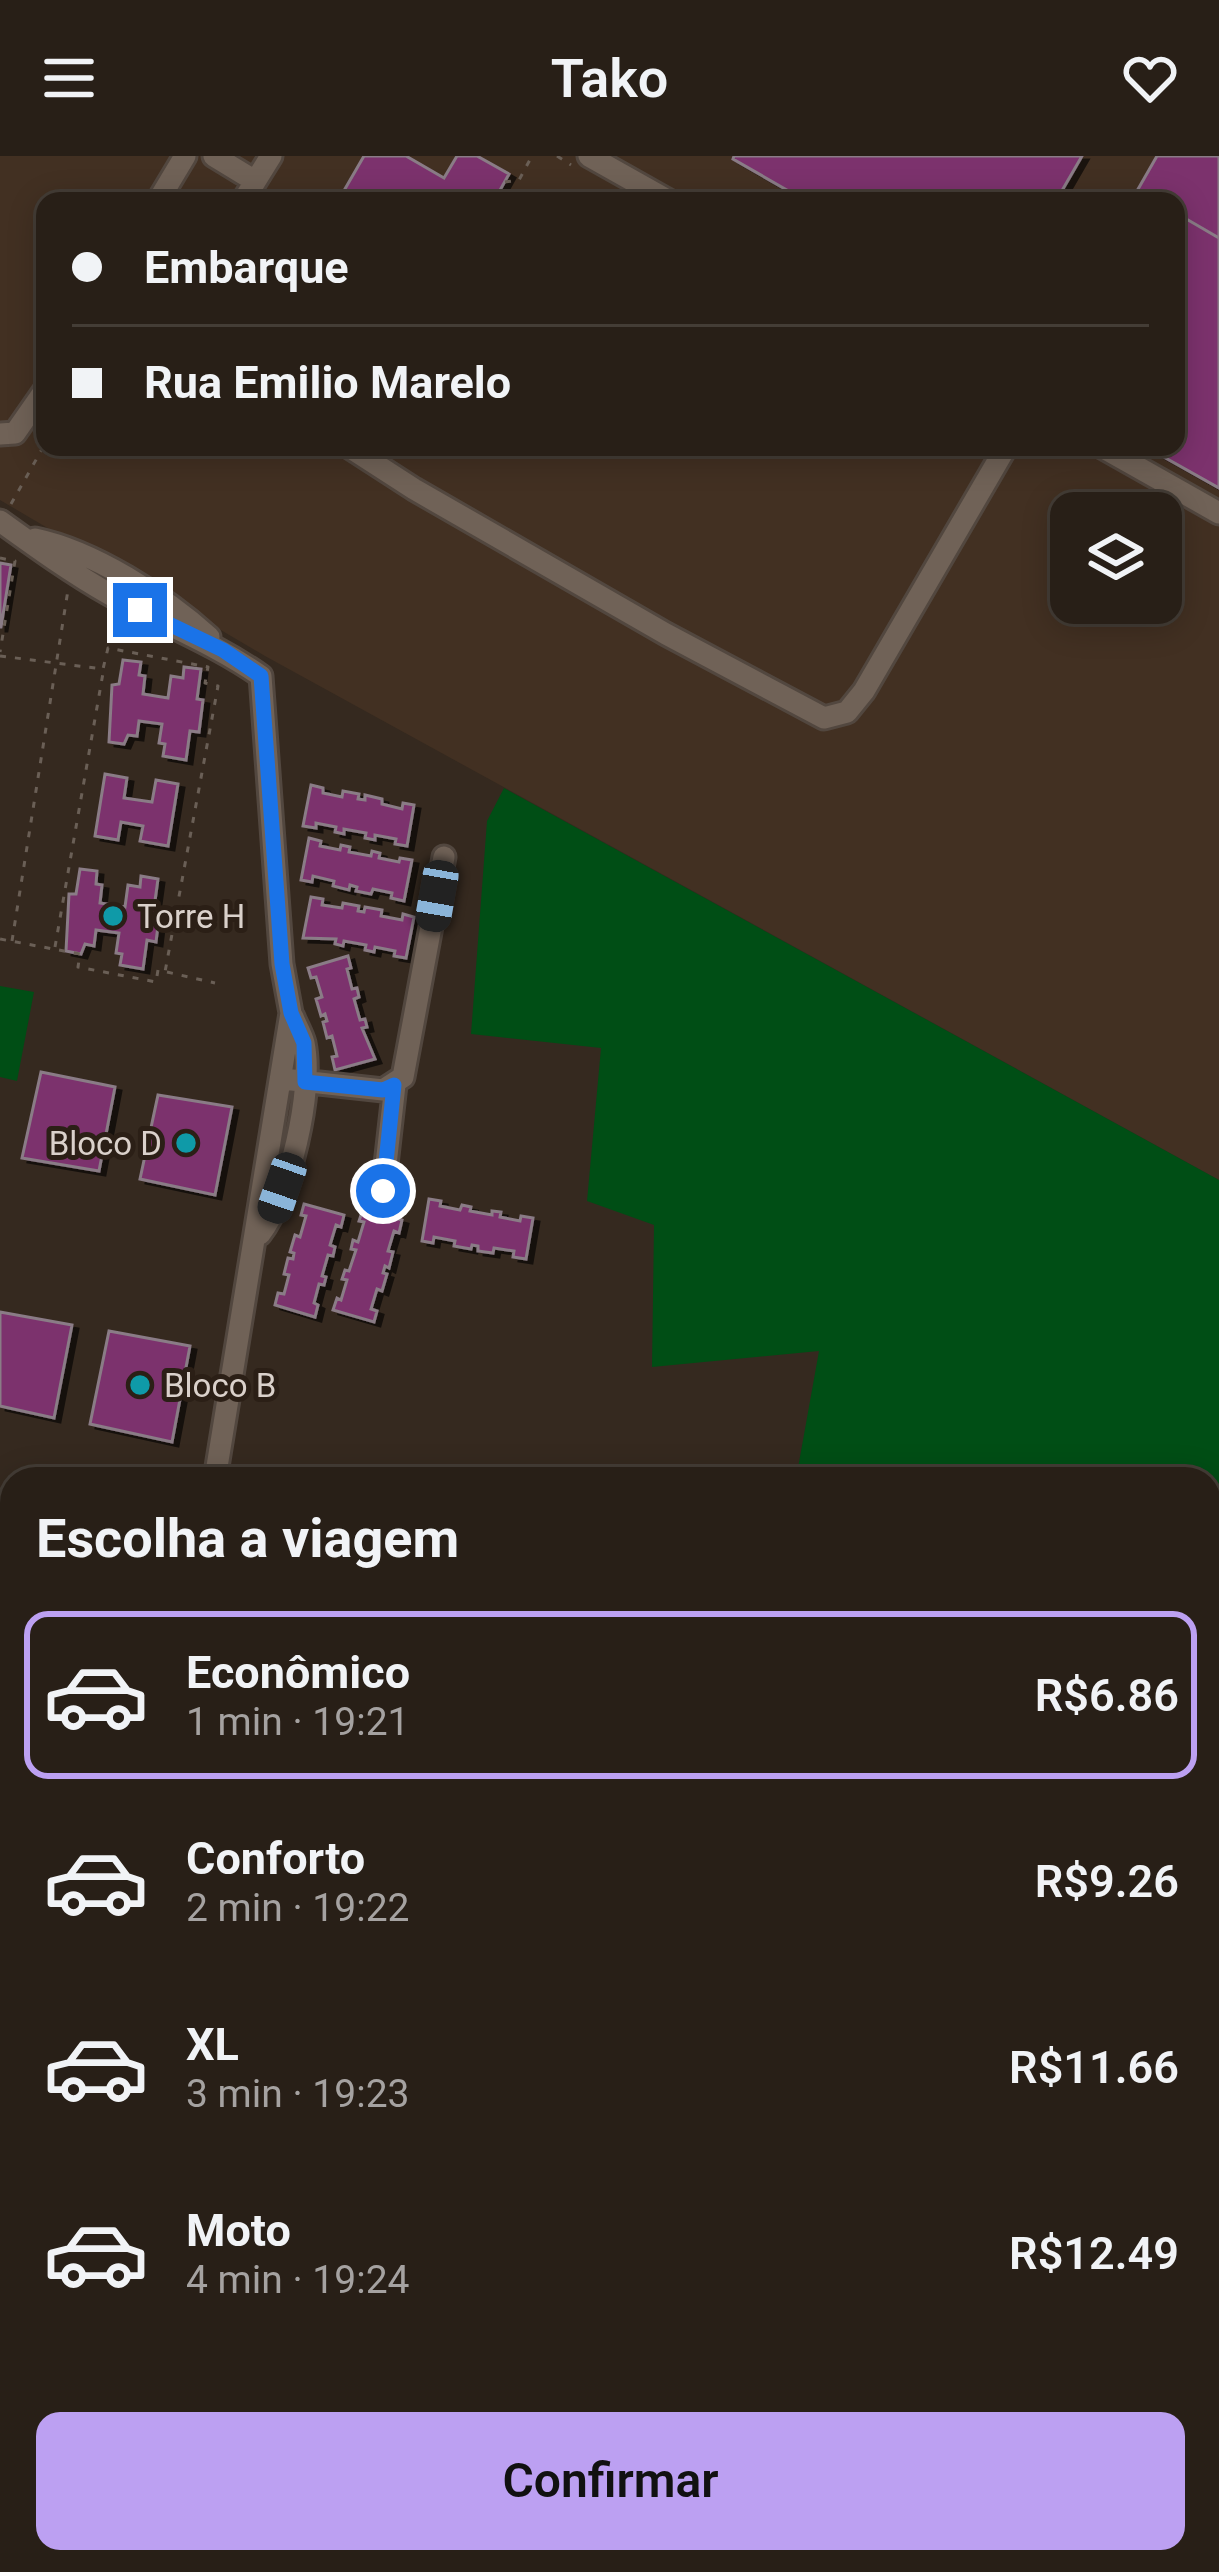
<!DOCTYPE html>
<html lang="pt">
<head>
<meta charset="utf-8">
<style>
	:root { --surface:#281f17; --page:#342c24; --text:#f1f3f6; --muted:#a5a2a1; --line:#443d36; --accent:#bca0f2 }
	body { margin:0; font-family:Roboto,sans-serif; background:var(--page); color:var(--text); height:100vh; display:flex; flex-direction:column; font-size:45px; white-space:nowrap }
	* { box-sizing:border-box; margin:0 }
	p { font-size:39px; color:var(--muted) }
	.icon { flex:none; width:66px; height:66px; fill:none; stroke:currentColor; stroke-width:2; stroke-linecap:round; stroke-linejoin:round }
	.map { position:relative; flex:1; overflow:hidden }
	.details { position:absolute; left:0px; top:1311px; width:1221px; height:1107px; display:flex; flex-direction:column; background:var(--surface); border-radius:36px 36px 0 0; box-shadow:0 6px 30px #0003,0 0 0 3px var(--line) }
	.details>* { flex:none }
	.top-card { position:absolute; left:36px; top:36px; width:1149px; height:264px; border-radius:24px; box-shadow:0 6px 30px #0003,0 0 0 3px var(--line); display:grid; align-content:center; height:264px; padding:0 36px; background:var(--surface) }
	.fabs { position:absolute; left:1050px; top:336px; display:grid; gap:24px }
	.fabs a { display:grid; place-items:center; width:132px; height:132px; border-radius:24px; background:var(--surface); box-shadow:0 6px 30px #0003,0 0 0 3px var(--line); font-size:60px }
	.end { position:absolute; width:54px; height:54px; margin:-27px; border:15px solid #1a73e8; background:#fff; box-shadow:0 0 0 6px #fff }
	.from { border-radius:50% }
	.car { position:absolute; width:36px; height:72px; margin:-36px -18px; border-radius:15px; box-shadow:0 0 9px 3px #0007; background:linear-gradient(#222 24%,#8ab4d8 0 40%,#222 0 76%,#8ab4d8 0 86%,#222 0) }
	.top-card b { display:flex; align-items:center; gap:42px; height:114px; font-size:45px }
	.top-card b+b { border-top:3px solid var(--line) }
	.top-card i { width:30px; height:30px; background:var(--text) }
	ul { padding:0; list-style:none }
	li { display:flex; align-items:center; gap:36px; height:168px; margin:0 24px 18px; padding:0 12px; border:6px solid transparent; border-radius:24px }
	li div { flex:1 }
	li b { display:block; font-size:45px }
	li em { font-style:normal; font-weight:600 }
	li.on { border-color:var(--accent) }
	li>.icon { width:108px; height:108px; stroke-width:1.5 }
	h2 { padding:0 36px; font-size:54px; line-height:144px }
	.button { display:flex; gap:24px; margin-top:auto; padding:24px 36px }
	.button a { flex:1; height:138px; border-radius:24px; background:var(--accent); color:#111; font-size:48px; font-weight:600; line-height:138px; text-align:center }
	header { display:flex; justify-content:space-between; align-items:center; height:156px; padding:0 36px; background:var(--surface); font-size:54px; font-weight:600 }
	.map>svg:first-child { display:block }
</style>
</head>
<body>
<header><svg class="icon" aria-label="menu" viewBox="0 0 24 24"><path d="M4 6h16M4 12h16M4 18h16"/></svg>Tako<svg class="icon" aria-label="heart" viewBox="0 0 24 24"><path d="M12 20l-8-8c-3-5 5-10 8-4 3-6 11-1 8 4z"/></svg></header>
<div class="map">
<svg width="1219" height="2416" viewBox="0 0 1219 2416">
	<defs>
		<filter id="shadow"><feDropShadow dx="6" dy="4" stdDeviation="0" flood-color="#0009"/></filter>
	</defs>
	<rect width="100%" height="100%" fill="#35291f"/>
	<path fill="#423022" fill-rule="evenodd" d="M 0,0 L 1219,0 L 1219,1024 L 265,500 L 0,344 ZM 45,45 L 1176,45 L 1176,291 L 45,291 ZM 1071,357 L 1161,357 L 1161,447 L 1071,447 Z"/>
	<path fill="#004e15" d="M 504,632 L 1219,1024 L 1219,1862 L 1209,1857 L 1209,1323 L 796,1323 L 819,1195 L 652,1211 L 654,1069 L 587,1045 L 601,892 L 471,878 L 487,665 Z
		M 0,830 L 34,836 L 17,925 L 0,921 Z
		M 12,1509 L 12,1671 L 0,1668 L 0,1511 Z
		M 0,1740 L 12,1742 L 12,2406 L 1070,2406 L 1088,2416 L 0,2416 Z"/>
	<path fill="#7b326d" stroke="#8a7b86" stroke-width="3" filter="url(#shadow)" d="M 364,0 L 406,0 L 444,22 L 457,0 L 477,0 L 509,18 L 494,45 L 338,45 Z
		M 734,0 L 1082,0 L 1056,45 L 806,45 L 733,3 Z
		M 1157,0 L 1219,0 L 1219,82 L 1176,57 L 1176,45 L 1155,45 L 1137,35 Z
		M 1176,57 L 1219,82 L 1219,332 L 1146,291 L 1176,291 Z
		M 0,407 L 11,409 L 1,471 L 0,471 Z
		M 123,504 L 141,506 L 139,519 L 145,520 L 143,538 L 168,542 L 171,520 L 183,522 L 184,511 L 201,513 L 197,543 L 203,544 L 199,576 L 190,575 L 186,604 L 163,600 L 165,588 L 159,587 L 162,568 L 139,565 L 137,580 L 128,579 L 124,588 L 109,586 L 112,529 L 119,528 Z
		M 105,618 L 127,622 L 124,642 L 152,646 L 156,624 L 178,628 L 168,690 L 140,685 L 143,670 L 121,666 L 118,684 L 95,680 Z
		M 311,629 L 323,632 L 323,637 L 342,641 L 343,635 L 359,638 L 358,643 L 365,644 L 365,639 L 382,643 L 382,648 L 402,653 L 403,647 L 414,649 L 407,690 L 395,688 L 396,683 L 375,679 L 375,684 L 365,682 L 366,677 L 344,673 L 344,678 L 335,676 L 336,671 L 316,667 L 316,672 L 303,670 Z
		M 309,682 L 321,685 L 320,690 L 340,694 L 341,689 L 350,691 L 349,696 L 371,700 L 372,695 L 380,697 L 379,702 L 399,706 L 400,702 L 412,704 L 404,745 L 391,742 L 392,737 L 373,733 L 371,738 L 356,735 L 357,731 L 350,729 L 349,734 L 333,730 L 334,725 L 313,720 L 312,726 L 301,724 Z
		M 80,713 L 97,715 L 96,728 L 102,729 L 100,747 L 125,751 L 128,729 L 140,731 L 141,720 L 158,723 L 154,752 L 160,753 L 156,786 L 147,784 L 143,813 L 120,809 L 122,798 L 116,797 L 119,777 L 96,774 L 94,790 L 85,788 L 81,798 L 66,795 L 69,738 L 76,738 Z
		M 311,741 L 323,743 L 322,749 L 342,752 L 343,747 L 359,750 L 358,755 L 364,756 L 365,751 L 382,754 L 381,760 L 402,764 L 403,758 L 414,761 L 406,802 L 394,800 L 395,795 L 375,791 L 374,796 L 365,794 L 366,789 L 344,785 L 343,790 L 335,788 L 336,783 L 303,782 Z
		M 348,800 L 351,812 L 347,813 L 352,833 L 357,832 L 359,841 L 354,843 L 360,864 L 365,863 L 367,871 L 362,872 L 375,903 L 335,914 L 332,901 L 337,900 L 332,880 L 327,882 L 323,866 L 327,865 L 325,858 L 321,860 L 316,843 L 322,841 L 316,821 L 311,822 L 308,812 Z
		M 41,916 L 115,931 L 99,1015 L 22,1002 Z
		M 158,939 L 232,951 L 215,1039 L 140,1023 Z
		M 429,1043 L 441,1045 L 440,1050 L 460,1054 L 462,1049 L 471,1051 L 470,1055 L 492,1059 L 492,1055 L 501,1056 L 500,1061 L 520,1065 L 521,1060 L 533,1062 L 526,1103 L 513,1101 L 514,1095 L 494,1092 L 493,1097 L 478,1095 L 478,1090 L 472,1089 L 471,1093 L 454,1090 L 455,1085 L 434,1081 L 433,1087 L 422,1085 Z
		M 304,1048 L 344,1059 L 341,1071 L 336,1069 L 330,1089 L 335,1091 L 333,1100 L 328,1099 L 322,1120 L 326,1121 L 324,1129 L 319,1128 L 314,1147 L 318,1149 L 315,1161 L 275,1149 L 278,1137 L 284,1138 L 289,1119 L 284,1118 L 288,1102 L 293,1103 L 294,1097 L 290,1096 L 295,1079 L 300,1081 L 306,1060 L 301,1059 Z
		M 363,1053 L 402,1064 L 399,1077 L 394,1075 L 388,1095 L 393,1096 L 389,1112 L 385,1110 L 383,1117 L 387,1118 L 382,1135 L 377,1133 L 371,1153 L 377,1155 L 374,1166 L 333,1154 L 337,1142 L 341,1144 L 347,1124 L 342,1123 L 345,1114 L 349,1115 L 356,1094 L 351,1093 L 353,1084 L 358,1086 L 364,1066 L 359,1065 Z
		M 0,1156 L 72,1169 L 54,1262 L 0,1250 Z
		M 109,1175 L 190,1190 L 172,1286 L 90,1268 Z"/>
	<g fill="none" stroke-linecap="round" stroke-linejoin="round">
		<g stroke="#52473f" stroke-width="27">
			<path id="minor" d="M 214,0 L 255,25
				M 589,0 L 669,45
				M 158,45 L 185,0
				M 243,45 L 271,0
				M 0,278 L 15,277 L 45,234
				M 349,291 L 414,333 L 666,478 L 824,562 L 847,556 L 864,535 L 1006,291
				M 1102,291 L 1219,357
				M 0,365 C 36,391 72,417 111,439 C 161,467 214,487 261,520 L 282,808 L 291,857 L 215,1323
				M 35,383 C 93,395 165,441 209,481
				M 283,923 L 383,934 L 403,921 L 444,701
				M 383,1035 L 395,929
				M 260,1078 C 289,1041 314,934 304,887 C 302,879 296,869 293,861
				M 0,1438 L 12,1439
				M 0,1697 L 12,1699
				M 1209,1905 L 1219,1912
				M 1209,2149 L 1219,2155"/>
		</g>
		<path stroke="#6a5f56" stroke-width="3" stroke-dasharray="6 9" stroke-linecap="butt" d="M 557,0 L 571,9
			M 505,26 L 519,24 L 532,0
			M 1069,291 L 1084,299
			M 11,348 L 45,288
			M 0,402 L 15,405 L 0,496
			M 0,500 L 103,513 L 108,492 L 208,511 L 205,527 L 218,530 L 165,816 L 158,814 L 156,826 L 78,811 L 80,798 L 0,783
			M 177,762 L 224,771
			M 12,785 L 68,434
			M 55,791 L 103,517
			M 167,816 L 215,827"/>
		<use href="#minor" stroke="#706257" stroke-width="21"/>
	</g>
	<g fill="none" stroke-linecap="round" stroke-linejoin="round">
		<path stroke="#1a73e8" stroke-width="15" d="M 140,454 L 223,494 L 261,520 L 282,808 L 291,857 L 304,887 L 305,926 L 383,934 L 394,929 L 383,1035"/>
	</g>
	<g fill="#0f9aa8" stroke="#2b1f16" stroke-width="4.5">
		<circle cx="113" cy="760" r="12"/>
		<circle cx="186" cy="987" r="12"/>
		<circle cx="140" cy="1229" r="12"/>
	</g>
	<g text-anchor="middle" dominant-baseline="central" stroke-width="10" stroke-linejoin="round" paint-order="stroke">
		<g font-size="33" fill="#dad1cb" stroke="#2b1f16" text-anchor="start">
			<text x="137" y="760">Torre H</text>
			<text x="162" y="987" text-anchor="end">Bloco D</text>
			<text x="164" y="1229">Bloco B</text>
		</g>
	</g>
</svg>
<div class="fabs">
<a><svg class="icon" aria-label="layers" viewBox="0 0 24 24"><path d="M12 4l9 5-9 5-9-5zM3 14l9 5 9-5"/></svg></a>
</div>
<i class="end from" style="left:383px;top:1035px"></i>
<i class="end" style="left:140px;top:454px"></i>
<i class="car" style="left:437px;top:740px;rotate:190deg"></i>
<i class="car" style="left:282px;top:1032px;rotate:199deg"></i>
<div class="top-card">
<b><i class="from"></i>Embarque</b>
<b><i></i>Rua Emilio Marelo</b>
</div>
<section class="details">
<h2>Escolha a viagem</h2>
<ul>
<li class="on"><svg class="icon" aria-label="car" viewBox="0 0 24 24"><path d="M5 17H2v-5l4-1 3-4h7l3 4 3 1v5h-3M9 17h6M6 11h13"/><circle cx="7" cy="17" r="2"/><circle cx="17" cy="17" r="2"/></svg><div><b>Econômico</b><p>1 min · 19:21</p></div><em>R$6.86</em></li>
<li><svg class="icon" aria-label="car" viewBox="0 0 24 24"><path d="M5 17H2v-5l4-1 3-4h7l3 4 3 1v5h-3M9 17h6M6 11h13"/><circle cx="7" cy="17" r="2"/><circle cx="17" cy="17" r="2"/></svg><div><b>Conforto</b><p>2 min · 19:22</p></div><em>R$9.26</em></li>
<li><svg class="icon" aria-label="car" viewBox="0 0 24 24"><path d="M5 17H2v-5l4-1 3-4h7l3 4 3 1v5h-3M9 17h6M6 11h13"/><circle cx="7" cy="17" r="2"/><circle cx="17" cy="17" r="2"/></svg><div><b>XL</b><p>3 min · 19:23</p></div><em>R$11.66</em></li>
<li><svg class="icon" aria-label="car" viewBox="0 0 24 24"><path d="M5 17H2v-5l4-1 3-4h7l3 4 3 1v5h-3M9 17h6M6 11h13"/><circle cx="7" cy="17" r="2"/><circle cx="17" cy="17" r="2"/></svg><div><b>Moto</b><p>4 min · 19:24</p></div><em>R$12.49</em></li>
</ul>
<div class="button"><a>Confirmar</a></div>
</section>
</div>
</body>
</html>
